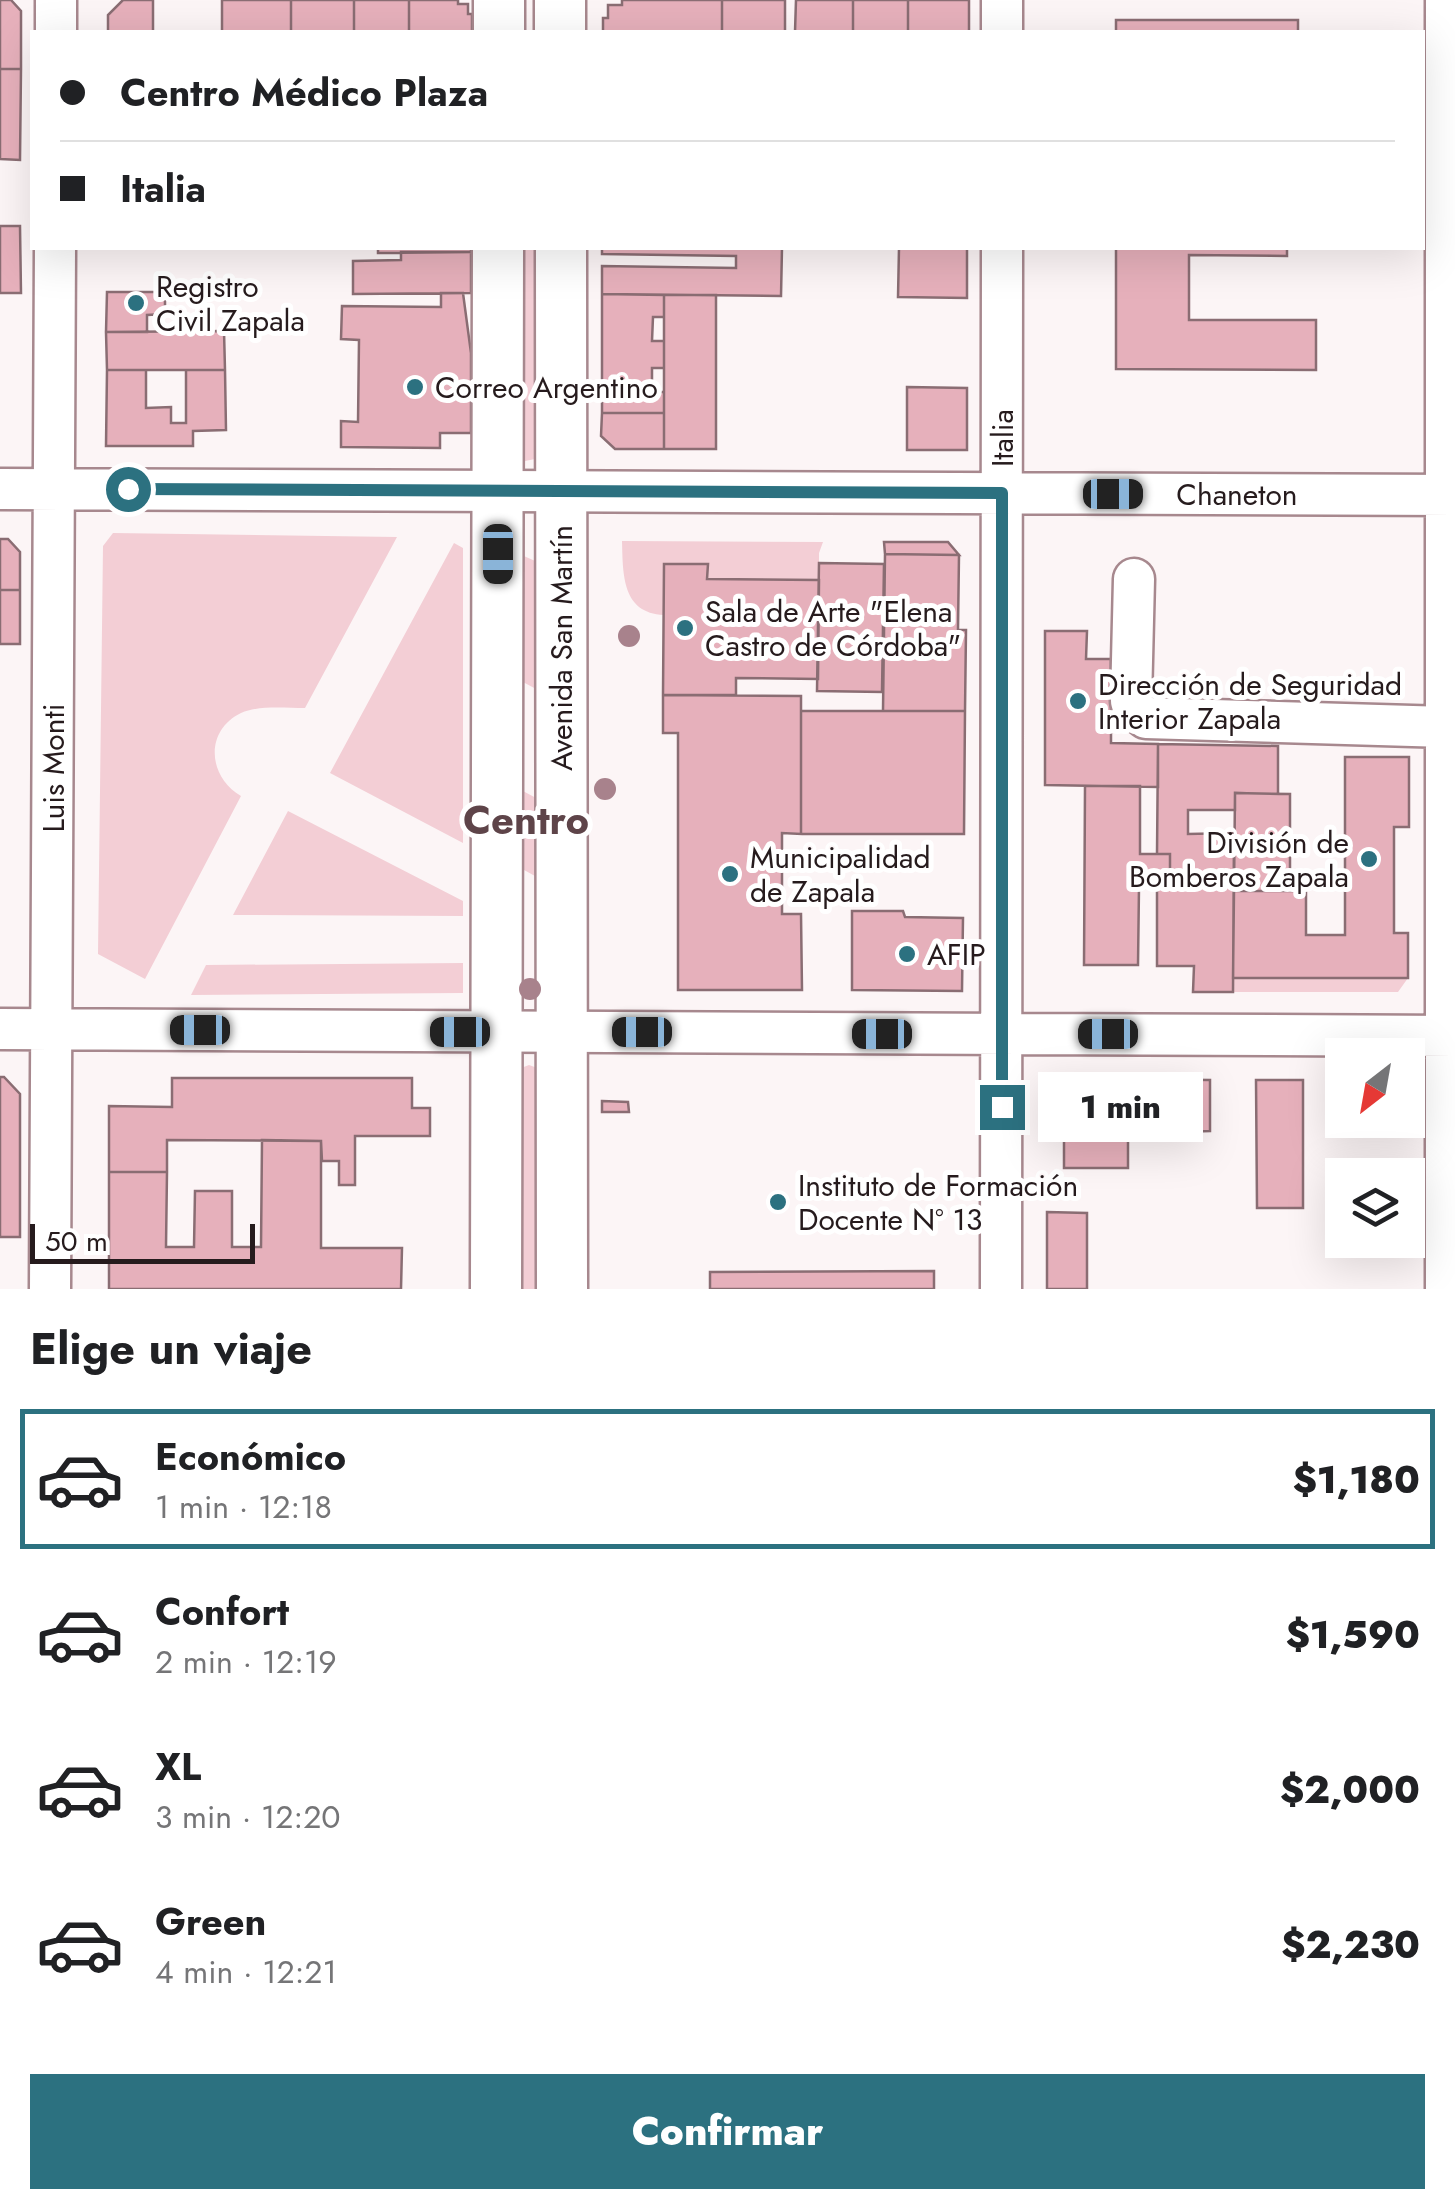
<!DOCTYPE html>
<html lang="es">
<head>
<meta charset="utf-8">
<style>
	:root { --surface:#fff; --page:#f6f6f6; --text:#202124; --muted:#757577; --line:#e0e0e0; --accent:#2c7180 }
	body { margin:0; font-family:Jost,sans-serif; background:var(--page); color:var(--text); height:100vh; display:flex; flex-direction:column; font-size:38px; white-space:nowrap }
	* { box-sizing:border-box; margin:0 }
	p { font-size:32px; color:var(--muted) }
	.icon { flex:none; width:55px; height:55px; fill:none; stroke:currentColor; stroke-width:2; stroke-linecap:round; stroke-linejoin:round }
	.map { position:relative; height:1289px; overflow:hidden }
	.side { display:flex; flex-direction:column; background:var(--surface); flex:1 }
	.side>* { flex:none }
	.banner { position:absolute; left:30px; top:30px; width:1395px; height:220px; border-radius:0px; box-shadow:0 10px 40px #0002; display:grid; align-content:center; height:220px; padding:0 30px; background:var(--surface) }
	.needle { width:65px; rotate:211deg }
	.fabs { position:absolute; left:1325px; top:1038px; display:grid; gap:20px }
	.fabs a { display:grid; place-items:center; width:100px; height:100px; border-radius:0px; background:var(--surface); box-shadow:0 10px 40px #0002; font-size:50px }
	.scale { position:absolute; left:30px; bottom:25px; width:225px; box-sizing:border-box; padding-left:10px; border:5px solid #261b1d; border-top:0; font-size:28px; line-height:35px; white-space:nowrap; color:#261b1d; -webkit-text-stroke:8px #fff; paint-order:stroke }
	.end { position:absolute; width:45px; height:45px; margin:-22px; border:12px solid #2c7180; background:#fff; box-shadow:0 0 0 5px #fff }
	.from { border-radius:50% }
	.bubble { position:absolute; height:70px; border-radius:0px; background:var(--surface); box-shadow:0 10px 40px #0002; font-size:32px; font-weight:800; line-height:70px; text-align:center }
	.car { position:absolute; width:30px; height:60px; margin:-30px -15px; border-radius:12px; box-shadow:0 0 8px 2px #0007; background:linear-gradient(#222 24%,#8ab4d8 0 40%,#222 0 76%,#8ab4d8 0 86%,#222 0) }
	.banner b { display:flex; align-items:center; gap:35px; height:95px; font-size:38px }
	.banner b+b { border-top:2px solid var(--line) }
	.banner i { width:25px; height:25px; background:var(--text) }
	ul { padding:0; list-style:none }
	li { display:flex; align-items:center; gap:30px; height:140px; margin:0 20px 15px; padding:0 10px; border:5px solid transparent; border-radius:0px }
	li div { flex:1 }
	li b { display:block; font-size:38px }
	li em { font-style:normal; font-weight:800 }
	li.selected { border-color:var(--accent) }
	li>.icon { width:90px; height:90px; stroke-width:1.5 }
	h2 { padding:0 30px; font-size:45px; line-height:120px }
	.button { display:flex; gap:20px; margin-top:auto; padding:20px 30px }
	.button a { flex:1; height:115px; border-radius:0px; background:var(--accent); color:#fff; font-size:40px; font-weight:800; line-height:115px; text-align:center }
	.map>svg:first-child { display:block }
</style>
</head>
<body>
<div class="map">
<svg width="1455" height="1289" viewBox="0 0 1455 1289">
	<rect width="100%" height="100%" fill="#fcf5f6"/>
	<path fill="#f3ced5" d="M 507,248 L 552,248 L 540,458 L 525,461 L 518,457 Z
		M 113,533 L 397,537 L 305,708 C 285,708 259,705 241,713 C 204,731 208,777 241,796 L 145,979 L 98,954 L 103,546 Z
		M 622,541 L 823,542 L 819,553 L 819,580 L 707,579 L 708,565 L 664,615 C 622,613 623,575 622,541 Z
		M 454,543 L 463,548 L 463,843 L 330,773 Z
		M 506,548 L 551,568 L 551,697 L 506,673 Z
		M 506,782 L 551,806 L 551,885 L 506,860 Z
		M 288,811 L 463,901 L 463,916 L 233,915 Z
		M 463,963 L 463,993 L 191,995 L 206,965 Z
		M 1233,978 L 1408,978 L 1398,992 L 1233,992 Z
		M 529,1065 L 543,1070 L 551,1289 L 507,1289 L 516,1070 Z"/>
	<path fill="#e6b0bb" stroke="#8a6d73" stroke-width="2.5" d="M 0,0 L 11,0 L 21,11 L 21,69 L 0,69 Z
		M 123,0 L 153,0 L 153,32 L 108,32 L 108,15 Z
		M 222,0 L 291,0 L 291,32 L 222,32 Z
		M 291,0 L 354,0 L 354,32 L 291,32 Z
		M 354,0 L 409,0 L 409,32 L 354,32 Z
		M 409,0 L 458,0 L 458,4 L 468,4 L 468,14 L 472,14 L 472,32 L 409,32 Z
		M 622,0 L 722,0 L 722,32 L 603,32 L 603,18 L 608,18 L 608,5 L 622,5 Z
		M 722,0 L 785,0 L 785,32 L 722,32 Z
		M 796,0 L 853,0 L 853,32 L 795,32 Z
		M 853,0 L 908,0 L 908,32 L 853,32 Z
		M 908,0 L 969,0 L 969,32 L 908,32 Z
		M 1116,20 L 1298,20 L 1298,32 L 1116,32 Z
		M 0,69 L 21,69 L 20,160 L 0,159 Z
		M 0,226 L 20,226 L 21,293 L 0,293 Z
		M 378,248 L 471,248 L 471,252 L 378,253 Z
		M 602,248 L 782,248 L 781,296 L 602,294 L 602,266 L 736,268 L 736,256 L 602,254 Z
		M 899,248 L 967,248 L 967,298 L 898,297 Z
		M 1116,248 L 1287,248 L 1287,256 L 1189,255 L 1189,320 L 1316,320 L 1316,370 L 1116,369 Z
		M 401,252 L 471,252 L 471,293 L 353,294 L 353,261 L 401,260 Z
		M 107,292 L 165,292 L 165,314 L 147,315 L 147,332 L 106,332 Z
		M 441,293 L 463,293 L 471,353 L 471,433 L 440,433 L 440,448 L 341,447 L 341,421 L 358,422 L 359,340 L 341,339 L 342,306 L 441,307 Z
		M 602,294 L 664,295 L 664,317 L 653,317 L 652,341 L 664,341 L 664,368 L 652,368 L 652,392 L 664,392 L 664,413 L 602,413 Z
		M 664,295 L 716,295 L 716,449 L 664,449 Z
		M 224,331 L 225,370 L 107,370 L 106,332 Z
		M 107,370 L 146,370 L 146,408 L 171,407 L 171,423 L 186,423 L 186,370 L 225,370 L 226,430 L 193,431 L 193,446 L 106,446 Z
		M 907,387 L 967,388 L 967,450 L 907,450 Z
		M 602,413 L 664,413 L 664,449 L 615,449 L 601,436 Z
		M 0,539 L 8,539 L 20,552 L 20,590 L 0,590 Z
		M 884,542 L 948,542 L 959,555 L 885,554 Z
		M 885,554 L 959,555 L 958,630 L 966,630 L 965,711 L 883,711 Z
		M 819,563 L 884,564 L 882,692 L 817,691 Z
		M 664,564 L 708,564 L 707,579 L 819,580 L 818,679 L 736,678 L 736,695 L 663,695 Z
		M 0,590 L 20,590 L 20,644 L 0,644 Z
		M 1045,631 L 1087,631 L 1086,659 L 1111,659 L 1111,743 L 1158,744 L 1158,787 L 1045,785 Z
		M 663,695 L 801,696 L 801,834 L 782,833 L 782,914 L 801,914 L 802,990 L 678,990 L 678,733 L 663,733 Z
		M 801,711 L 965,711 L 964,834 L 801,834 Z
		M 1158,744 L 1278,746 L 1278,794 L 1235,793 L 1235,810 L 1188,810 L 1188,834 L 1234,833 L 1233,992 L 1193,992 L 1194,966 L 1157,966 L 1157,887 L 1170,887 L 1170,854 L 1157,854 Z
		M 1345,757 L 1409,757 L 1409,827 L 1394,827 L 1394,933 L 1408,933 L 1408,978 L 1233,978 L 1234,891 L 1306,891 L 1306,935 L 1345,935 Z
		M 1085,786 L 1140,786 L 1140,854 L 1170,854 L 1170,887 L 1139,887 L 1138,965 L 1084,965 Z
		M 1235,793 L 1290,794 L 1290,891 L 1234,891 Z
		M 852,911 L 903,911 L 905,917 L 963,918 L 962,991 L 852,990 Z
		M 0,1077 L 4,1077 L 20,1094 L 20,1237 L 0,1237 Z
		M 172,1078 L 412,1078 L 412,1108 L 430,1108 L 430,1136 L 355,1136 L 355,1185 L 339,1185 L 339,1161 L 322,1161 L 321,1141 L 167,1140 L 167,1172 L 109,1172 L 109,1106 L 172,1107 Z
		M 1107,1079 L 1210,1080 L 1210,1131 L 1179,1132 L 1179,1125 L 1108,1126 Z
		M 1256,1080 L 1303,1080 L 1303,1208 L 1257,1208 Z
		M 1064,1093 L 1107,1094 L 1108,1126 L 1128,1126 L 1128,1168 L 1064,1168 Z
		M 602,1101 L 628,1102 L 629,1112 L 602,1112 Z
		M 1348,1120 L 1395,1120 L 1395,1128 L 1348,1128 Z
		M 262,1140 L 321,1141 L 321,1248 L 402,1248 L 401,1289 L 109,1289 L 109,1172 L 167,1172 L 166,1247 L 194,1247 L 195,1191 L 232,1191 L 232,1247 L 261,1247 Z
		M 1047,1212 L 1087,1213 L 1087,1289 L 1047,1289 Z
		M 934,1271 L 934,1289 L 710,1289 L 710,1272 Z"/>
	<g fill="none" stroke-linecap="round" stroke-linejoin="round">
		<g stroke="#a7888e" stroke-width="45">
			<path id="minor" d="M 56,32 L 56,0
				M 1002,32 L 1002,0
				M 0,489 L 1455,495
				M 1134,579 L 1131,701 L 1133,708 L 1146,718 L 1446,727
				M 0,1029 L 1455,1036
				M 50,1289 L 55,248
				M 1001,1289 L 1002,248
				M 1446,1289 L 1446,0"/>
		</g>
		<g stroke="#a7888e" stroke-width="55">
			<path id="major" d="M 560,0 L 560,32
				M 499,32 L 499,0
				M 561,248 L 562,1289
				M 496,1289 L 498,248"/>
		</g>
		<use href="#minor" stroke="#fff" stroke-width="40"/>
		<use href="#major" stroke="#fff" stroke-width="50"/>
	</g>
	<g fill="#a8828c">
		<circle cx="629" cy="636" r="11"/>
		<circle cx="605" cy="789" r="11"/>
		<circle cx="530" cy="989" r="11"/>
	</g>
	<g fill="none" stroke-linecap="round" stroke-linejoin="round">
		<path stroke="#2c7180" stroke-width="12" d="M 128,489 L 1002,493 L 1002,1107"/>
	</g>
	<g fill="#2c7180" stroke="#fff" stroke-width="4">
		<circle cx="136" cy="303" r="10"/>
		<circle cx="415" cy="387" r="10"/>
		<circle cx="685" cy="628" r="10"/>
		<circle cx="1078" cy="701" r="10"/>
		<circle cx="1369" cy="859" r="10"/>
		<circle cx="730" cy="874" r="10"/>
		<circle cx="907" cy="954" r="10"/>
		<circle cx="778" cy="1202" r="10"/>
	</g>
	<g text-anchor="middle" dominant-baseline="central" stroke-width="10" stroke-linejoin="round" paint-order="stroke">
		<g font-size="30" fill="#261b1d" stroke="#fff" text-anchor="start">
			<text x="156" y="286">Registro<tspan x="156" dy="34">Civil Zapala</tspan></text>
			<text x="435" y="387">Correo Argentino</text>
			<text x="705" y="611">Sala de Arte "Elena<tspan x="705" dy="34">Castro de Córdoba"</tspan></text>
			<text x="1098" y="684">Dirección de Seguridad<tspan x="1098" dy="34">Interior Zapala</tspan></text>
			<text x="1349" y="842" text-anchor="end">División de<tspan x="1349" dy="34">Bomberos Zapala</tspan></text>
			<text x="750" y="857">Municipalidad<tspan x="750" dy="34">de Zapala</tspan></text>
			<text x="927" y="954">AFIP</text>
			<text x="798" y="1185">Instituto de Formación<tspan x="798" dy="34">Docente N° 13</tspan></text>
		</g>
		<g font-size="30" fill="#261b1d" stroke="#fff">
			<text transform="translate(1002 438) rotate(-90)">Italia</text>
			<text x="1237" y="494">Chaneton</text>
			<text transform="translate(561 648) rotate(-90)">Avenida San Martín</text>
			<text transform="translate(53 768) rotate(-90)">Luis Monti</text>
		</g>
		<g font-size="40" font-weight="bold" fill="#5e4449" stroke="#fff">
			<text x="526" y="820">Centro</text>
		</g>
	</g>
</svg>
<div class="fabs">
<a><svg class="needle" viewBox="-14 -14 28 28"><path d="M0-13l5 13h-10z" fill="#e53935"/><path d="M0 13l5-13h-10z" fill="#757577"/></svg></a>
<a><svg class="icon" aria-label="layers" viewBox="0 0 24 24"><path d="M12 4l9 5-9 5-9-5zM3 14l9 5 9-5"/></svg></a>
</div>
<div class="scale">50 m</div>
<i class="end from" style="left:128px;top:489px"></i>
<i class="end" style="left:1002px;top:1107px"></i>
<div class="bubble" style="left:1038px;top:1072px;width:165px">1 min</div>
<i class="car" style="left:1113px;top:494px;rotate:90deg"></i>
<i class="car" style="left:498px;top:554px;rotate:180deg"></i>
<i class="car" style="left:200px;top:1030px;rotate:270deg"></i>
<i class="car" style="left:460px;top:1032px;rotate:270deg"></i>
<i class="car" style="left:642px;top:1032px;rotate:270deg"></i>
<i class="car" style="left:882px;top:1034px;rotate:270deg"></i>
<i class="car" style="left:1108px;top:1034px;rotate:270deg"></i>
<div class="banner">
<b><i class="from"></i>Centro Médico Plaza</b>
<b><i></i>Italia</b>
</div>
</div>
<section class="side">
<h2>Elige un viaje</h2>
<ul>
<li class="selected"><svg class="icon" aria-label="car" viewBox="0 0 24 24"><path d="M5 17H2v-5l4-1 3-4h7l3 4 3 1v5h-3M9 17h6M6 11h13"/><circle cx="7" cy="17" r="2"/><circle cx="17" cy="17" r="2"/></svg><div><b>Económico</b><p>1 min · 12:18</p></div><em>$1,180</em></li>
<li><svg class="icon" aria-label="car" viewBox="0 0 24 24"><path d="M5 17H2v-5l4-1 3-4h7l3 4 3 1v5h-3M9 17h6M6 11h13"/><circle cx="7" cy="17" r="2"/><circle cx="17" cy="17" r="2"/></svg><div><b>Confort</b><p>2 min · 12:19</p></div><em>$1,590</em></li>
<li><svg class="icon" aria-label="car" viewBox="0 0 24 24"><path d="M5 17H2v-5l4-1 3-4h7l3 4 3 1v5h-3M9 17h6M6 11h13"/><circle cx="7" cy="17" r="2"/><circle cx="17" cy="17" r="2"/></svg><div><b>XL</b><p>3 min · 12:20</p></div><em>$2,000</em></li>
<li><svg class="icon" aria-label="car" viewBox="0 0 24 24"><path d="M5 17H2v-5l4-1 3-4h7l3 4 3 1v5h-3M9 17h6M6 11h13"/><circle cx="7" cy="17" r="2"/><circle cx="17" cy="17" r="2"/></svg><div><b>Green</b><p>4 min · 12:21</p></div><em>$2,230</em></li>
</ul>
<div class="button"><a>Confirmar</a></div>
</section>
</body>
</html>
